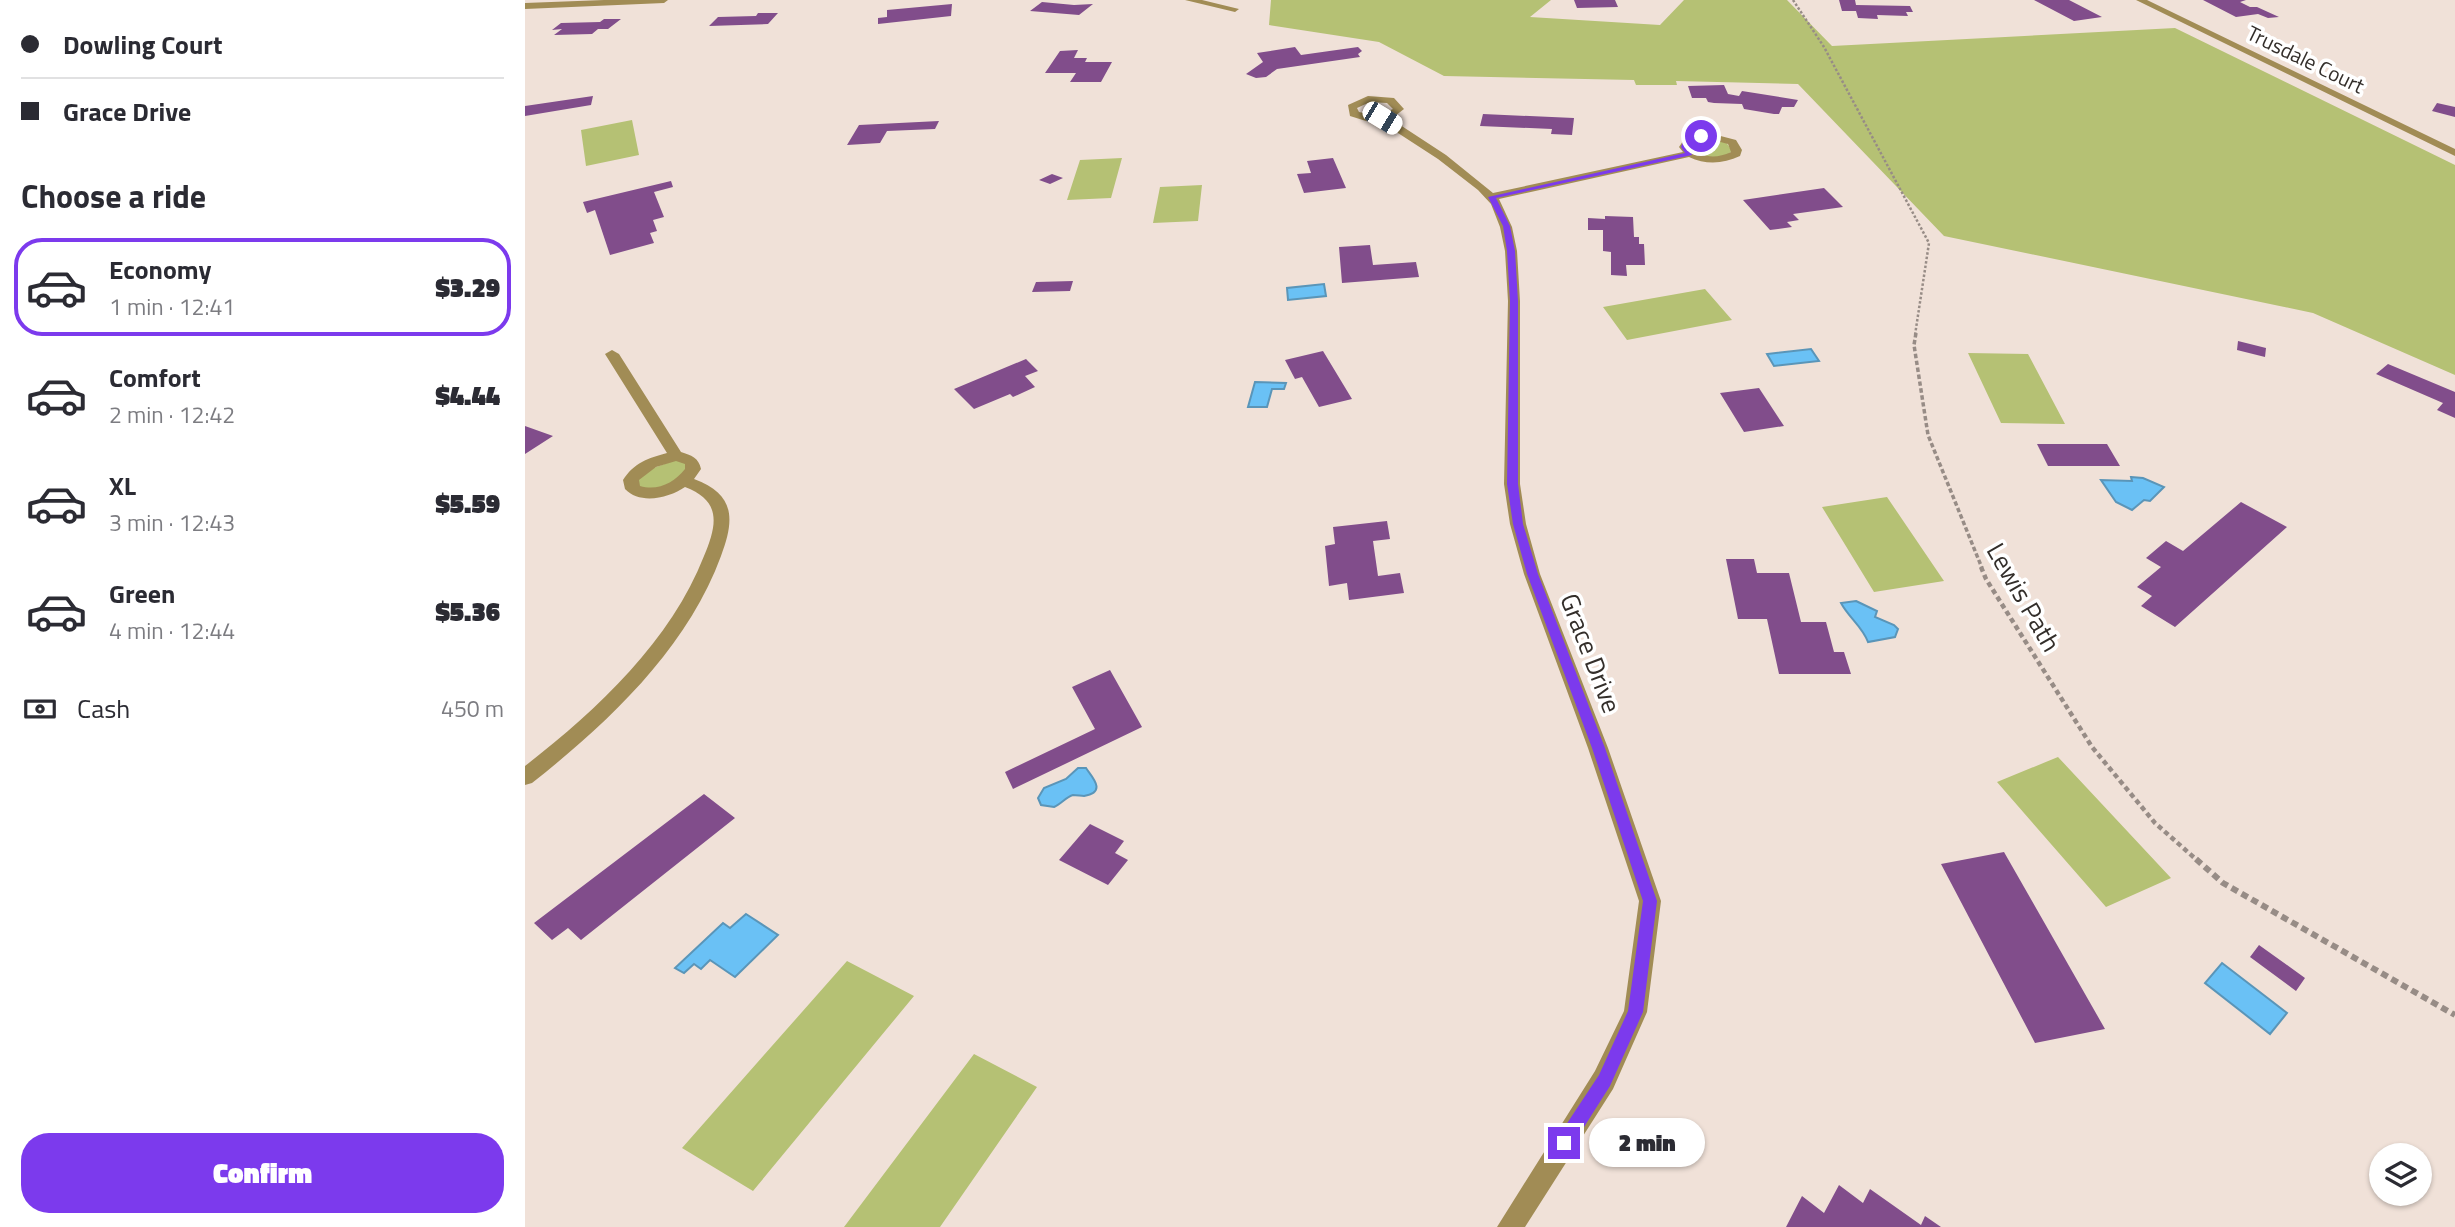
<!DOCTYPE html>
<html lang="en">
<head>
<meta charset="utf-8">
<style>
	:root { --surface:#fff; --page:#f7f7f7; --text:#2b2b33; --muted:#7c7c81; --line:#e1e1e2; --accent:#7c3aed }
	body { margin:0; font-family:"Titillium Web",sans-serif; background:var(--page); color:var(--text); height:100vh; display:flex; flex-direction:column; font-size:26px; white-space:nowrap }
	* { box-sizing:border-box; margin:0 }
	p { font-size:23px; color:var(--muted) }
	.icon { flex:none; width:38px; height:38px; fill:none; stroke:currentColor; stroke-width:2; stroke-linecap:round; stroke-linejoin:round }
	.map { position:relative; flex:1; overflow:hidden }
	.sheet { display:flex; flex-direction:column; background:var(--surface); width:525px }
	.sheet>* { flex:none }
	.top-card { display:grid; align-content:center; height:154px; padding:0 21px; background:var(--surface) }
	.buttons { position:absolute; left:1844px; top:1143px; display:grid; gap:14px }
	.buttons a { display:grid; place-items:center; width:63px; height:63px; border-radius:50%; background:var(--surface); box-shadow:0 2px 5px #0004; font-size:35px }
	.end { position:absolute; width:32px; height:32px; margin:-16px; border:9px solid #7c3aed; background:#fff; box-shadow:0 0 0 4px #fff }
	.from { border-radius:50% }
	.bubble { position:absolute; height:49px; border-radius:24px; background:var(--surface); box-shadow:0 2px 5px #0004; font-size:23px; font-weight:800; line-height:49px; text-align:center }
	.car { position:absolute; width:21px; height:42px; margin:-21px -10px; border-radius:9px; box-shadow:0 0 5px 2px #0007; background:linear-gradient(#fff 24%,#345 0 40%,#fff 0 76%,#345 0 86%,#fff 0) }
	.top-card b { display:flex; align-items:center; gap:24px; height:66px; font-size:26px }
	.top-card b+b { border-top:2px solid var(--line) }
	.top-card i { width:18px; height:18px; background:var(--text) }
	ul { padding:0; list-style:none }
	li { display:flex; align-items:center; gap:21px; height:98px; margin:0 14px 10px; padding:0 7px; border:4px solid transparent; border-radius:28px }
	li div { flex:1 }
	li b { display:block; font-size:26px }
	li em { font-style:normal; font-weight:800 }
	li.on { border-color:var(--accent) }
	li>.icon { width:63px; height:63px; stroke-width:1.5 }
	h2 { padding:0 21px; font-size:32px; line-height:84px }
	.pay { display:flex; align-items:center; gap:18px; height:77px; padding:0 21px; font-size:26px }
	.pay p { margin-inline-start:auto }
	.primary-button { display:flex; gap:14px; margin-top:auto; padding:14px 21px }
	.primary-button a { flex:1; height:80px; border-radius:28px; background:var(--accent); color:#fff; font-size:28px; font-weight:800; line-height:80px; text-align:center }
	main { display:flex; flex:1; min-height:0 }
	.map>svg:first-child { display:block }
</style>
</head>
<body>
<main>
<section class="sheet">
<div class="top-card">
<b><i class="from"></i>Dowling Court</b>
<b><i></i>Grace Drive</b>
</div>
<h2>Choose a ride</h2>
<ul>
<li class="on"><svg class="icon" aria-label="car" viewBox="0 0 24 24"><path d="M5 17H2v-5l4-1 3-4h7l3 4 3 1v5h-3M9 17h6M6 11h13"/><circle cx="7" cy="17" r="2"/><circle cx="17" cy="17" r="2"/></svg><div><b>Economy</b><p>1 min · 12:41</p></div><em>$3.29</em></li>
<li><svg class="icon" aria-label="car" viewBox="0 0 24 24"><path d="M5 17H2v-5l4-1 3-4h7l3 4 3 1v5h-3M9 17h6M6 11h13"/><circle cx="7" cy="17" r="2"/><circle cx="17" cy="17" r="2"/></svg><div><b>Comfort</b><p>2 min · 12:42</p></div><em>$4.44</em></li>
<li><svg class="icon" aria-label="car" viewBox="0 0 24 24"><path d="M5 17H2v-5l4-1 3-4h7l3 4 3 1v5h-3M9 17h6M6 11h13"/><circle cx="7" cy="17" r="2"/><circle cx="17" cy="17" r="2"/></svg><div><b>XL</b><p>3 min · 12:43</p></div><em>$5.59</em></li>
<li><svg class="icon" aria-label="car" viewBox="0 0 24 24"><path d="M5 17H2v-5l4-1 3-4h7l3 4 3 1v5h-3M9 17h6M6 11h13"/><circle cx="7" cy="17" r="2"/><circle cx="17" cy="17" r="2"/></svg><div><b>Green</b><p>4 min · 12:44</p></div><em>$5.36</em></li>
</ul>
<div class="pay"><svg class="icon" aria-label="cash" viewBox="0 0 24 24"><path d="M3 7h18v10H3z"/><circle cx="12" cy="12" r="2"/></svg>Cash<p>450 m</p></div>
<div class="primary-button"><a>Confirm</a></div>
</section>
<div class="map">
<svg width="1930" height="1227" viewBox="0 0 1930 1227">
	<rect width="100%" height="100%" fill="#f0e1d8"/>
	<path fill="#b5c174" d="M 746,0 L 1026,0 L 1005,17 L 1135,25 L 1159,0 L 1262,0 L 1307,46 L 1650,28 L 1930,165 L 1930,375 L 1788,313 L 1419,236 L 1273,84 L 1151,81 L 1152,85 L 1111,85 L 1109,80 L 919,76 L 854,42 L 744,25 Z
		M 107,120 L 114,155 L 61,166 L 56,130 Z
		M 1182,139 L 1201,142 L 1207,151 C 1194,162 1176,158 1164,147 L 1170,141 Z
		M 597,158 L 586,198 L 542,200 L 555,160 Z
		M 677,185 L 673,221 L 628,223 L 635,187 Z
		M 1180,289 L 1207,320 L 1102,340 L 1078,307 Z
		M 1443,353 L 1503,354 L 1540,424 L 1476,423 Z
		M 159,457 L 165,475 L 122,493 L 106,480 L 109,475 Z
		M 1362,497 L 1419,581 L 1349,592 L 1297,507 Z
		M 1533,757 L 1646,878 L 1581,907 L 1472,782 Z
		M 322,961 L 389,996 L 228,1191 L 157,1148 Z
		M 449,1054 L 512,1087 L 415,1227 L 319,1227 Z"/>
	<path fill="#6ac1f5" stroke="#5a95b8" stroke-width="2" d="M 799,284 L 801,296 L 763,300 L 762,288 Z
		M 1286,349 L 1294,361 L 1249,366 L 1242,354 Z
		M 730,382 L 761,383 L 759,389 L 747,389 L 742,407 L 723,407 Z
		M 1606,477 L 1618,478 L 1639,487 L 1625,501 L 1619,500 L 1607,510 L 1591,502 L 1576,480 L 1607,481 Z
		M 1331,601 L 1352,611 L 1350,617 L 1369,625 L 1373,629 L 1370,637 L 1343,642 C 1337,626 1324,618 1316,603 Z
		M 553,768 L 561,768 C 566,776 583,792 559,796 C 556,796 552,795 548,795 C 541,797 536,804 529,807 L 516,805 L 513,798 L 519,788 L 541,779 Z
		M 221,914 L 253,935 L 210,977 L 185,960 L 176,969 L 169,964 L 159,973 L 150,968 L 198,923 L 205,928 Z
		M 1697,963 L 1762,1013 L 1745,1034 L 1680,983 Z"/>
	<path fill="#814d8b" d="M 1049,0 L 1090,0 L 1093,7 L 1052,8 Z
		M 1314,0 L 1330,0 L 1331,5 L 1385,6 L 1388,12 L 1381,12 L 1383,16 L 1352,15 L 1353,19 L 1333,18 L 1331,11 L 1317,11 Z
		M 1509,0 L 1544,0 L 1577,17 L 1549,21 Z
		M 1678,0 L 1721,0 L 1715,2 L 1725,7 L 1732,7 L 1754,17 L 1743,18 L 1733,14 L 1711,17 Z
		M 517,2 L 549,5 L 568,4 L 554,15 L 505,11 Z
		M 427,4 L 426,16 L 353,24 L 353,18 L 362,17 L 362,10 Z
		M 233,13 L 253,13 L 243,24 L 184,26 L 193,17 L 231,16 Z
		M 79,19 L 96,19 L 83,29 L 73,29 L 67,34 L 29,35 L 37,29 L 27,30 L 36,23 L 75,22 Z
		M 770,47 L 776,55 L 833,47 L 837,51 L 833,54 L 835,57 L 752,69 L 741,77 L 731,78 L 721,74 L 738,62 L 732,53 Z
		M 553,50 L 549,58 L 562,58 L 560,62 L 587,62 L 576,82 L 545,82 L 551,73 L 520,73 L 535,51 Z
		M 1199,85 L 1203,94 L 1214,96 L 1217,91 L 1273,100 L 1269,107 L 1257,107 L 1254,114 L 1249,114 L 1219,109 L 1217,104 L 1189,103 L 1183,102 L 1181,98 L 1167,98 L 1163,86 Z
		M 68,96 L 66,105 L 0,116 L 0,106 Z
		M 1912,103 L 1930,107 L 1930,117 L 1907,111 Z
		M 958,114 L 1049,118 L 1047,135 L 1026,134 L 1027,129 L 955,126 Z
		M 414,121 L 410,129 L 362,131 L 355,143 L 322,145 L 334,125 Z
		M 808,158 L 821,188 L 779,193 L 772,174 L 786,173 L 782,161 Z
		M 527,174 L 538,178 L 525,184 L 514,180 Z
		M 146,181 L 148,187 L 129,192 L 139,217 L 128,220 L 132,231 L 125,233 L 129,243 L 85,255 L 70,210 L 62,213 L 58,202 Z
		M 1299,188 L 1318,207 L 1268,214 L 1274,220 L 1262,222 L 1267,227 L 1245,230 L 1218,200 Z
		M 1080,216 L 1108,217 L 1109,237 L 1114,237 L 1114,244 L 1119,244 L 1120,265 L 1101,265 L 1102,276 L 1086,275 L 1086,252 L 1078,251 L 1078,230 L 1063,230 L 1063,218 L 1080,219 Z
		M 845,245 L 848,265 L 891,262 L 894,277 L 817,283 L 814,247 Z
		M 548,281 L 545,291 L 507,292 L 511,282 Z
		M 1713,341 L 1741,348 L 1740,357 L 1712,350 Z
		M 798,351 L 827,399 L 794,407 L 777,377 L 770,379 L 760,360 Z
		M 501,359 L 513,371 L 500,376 L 510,387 L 488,397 L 485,394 L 449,409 L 429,389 Z
		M 1863,364 L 1930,392 L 1930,418 L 1912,410 L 1918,403 L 1851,374 Z
		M 1234,388 L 1259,426 L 1219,432 L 1195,393 Z
		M 0,426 L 28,436 L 0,454 Z
		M 1512,444 L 1582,444 L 1595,466 L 1523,466 Z
		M 1716,502 L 1762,527 L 1650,627 L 1616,606 L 1627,596 L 1612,587 L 1636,567 L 1621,558 L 1641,541 L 1658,551 Z
		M 862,521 L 865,539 L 848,541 L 853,576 L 875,573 L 879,593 L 824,600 L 822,583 L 804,586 L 800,546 L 810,544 L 808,527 Z
		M 1201,559 L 1229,559 L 1232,573 L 1264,573 L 1276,622 L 1301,622 L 1309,652 L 1319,652 L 1326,674 L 1254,674 L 1242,619 L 1213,619 Z
		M 585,670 L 617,727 L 488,789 L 480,772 L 570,729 L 547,687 Z
		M 179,794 L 210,818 L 56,940 L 43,928 L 27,940 L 9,923 Z
		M 565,824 L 599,841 L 590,853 L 603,860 L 583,885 L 534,860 Z
		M 1479,852 L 1580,1029 L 1510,1043 L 1416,864 Z
		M 1734,945 L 1780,978 L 1771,991 L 1725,957 Z
		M 1314,1185 L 1338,1203 L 1345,1189 L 1396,1225 L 1400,1216 L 1416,1227 L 1261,1227 L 1277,1196 L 1299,1213 Z"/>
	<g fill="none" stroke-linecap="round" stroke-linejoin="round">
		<path stroke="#978c86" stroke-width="2.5" stroke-dasharray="2.5 2" stroke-linecap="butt" d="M 1268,0 L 1299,47 L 1404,243 L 1390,335"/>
		<path stroke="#978c86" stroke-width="3.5" stroke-dasharray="4.5 2.5" stroke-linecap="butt" d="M 1391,333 L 1389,345 L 1403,435 L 1457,568"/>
		<path stroke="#978c86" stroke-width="4.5" stroke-dasharray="5 3.5" stroke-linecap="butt" d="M 1456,567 L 1461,579 L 1567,747 L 1630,823 L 1673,861"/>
		<path stroke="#978c86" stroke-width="6" stroke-dasharray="7 4.5" stroke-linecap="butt" d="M 1671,859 L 1698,883 L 1930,1015"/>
		<path fill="#a18c55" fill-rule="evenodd" d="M 79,0 L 143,0 L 139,3 L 0,9 L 0,3 Z
			M 660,0 L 677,0 L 714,9 L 710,12 Z
			M 1611,0 L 1622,0 L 1930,149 L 1930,156 Z
			M 843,96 L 869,98 L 879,109 L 866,119 L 921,155 L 968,193 L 1158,152 L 1154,147 L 1160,138 L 1184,133 L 1211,140 L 1217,150 L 1215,156 C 1198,164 1181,165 1164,157 L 974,199 L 987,227 L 992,251 L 995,301 L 995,484 L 1001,524 L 1015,574 L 1083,748 L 1136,901 L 1122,1012 L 1088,1089 L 1000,1227 L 972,1227 L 1070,1071 L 1099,1011 L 1114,901 L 1063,748 L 999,574 L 985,524 L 979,484 L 983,301 L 980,251 L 975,227 L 966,204 L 953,190 L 913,159 L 856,122 L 841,121 L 825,116 L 823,105 ZM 845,102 L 862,103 L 868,109 L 853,116 L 834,112 L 832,108 ZM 1184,139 L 1203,144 L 1206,152 C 1191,159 1177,158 1165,147 L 1168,142 Z
			M 87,350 L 94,354 L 156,452 C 166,455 174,458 176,469 L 169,479 C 210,494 210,519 196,556 C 162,649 83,723 7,783 L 0,785 L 0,766 C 71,711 146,641 179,556 C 192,525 197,501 160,487 C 144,498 115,505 100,489 L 98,480 C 109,463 123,458 142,453 L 80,354 ZM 151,461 L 160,464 L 160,469 C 149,483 133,491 115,486 L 114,480 L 131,467 Z"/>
	</g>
	<path fill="#7c3aed" d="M 1176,134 L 1179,138 L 1163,144 L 1167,155 L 971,198 L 985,226 L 990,251 L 993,301 L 993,484 L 998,524 L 1013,574 L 1080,748 L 1132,901 L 1118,1012 L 1085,1086 L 1045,1149 L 1039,1151 L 1033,1149 L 1031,1143 L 1033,1137 L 1074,1075 L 1103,1011 L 1118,901 L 1067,748 L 1002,574 L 988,524 L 982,484 L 985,301 L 982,251 L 978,226 L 963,197 L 1160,153 L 1156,147 L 1158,142 Z"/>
	<g text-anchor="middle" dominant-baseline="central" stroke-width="7" stroke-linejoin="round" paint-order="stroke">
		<g font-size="21" fill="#332e2a" stroke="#fff">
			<text transform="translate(1781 59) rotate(26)">Trusdale Court</text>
		</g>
		<g font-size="26" fill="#332e2a" stroke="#fff">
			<text transform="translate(1499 597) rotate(60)">Lewis Path</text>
			<text transform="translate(1066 653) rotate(69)">Grace Drive</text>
		</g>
	</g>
</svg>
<div class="buttons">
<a><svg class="icon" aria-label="layers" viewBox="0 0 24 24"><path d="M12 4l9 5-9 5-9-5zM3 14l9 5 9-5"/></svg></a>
</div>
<i class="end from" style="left:1176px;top:136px"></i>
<i class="end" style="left:1039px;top:1143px"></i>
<div class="bubble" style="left:1064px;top:1118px;width:116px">2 min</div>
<i class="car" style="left:857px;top:118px;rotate:121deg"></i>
</div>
</main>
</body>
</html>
